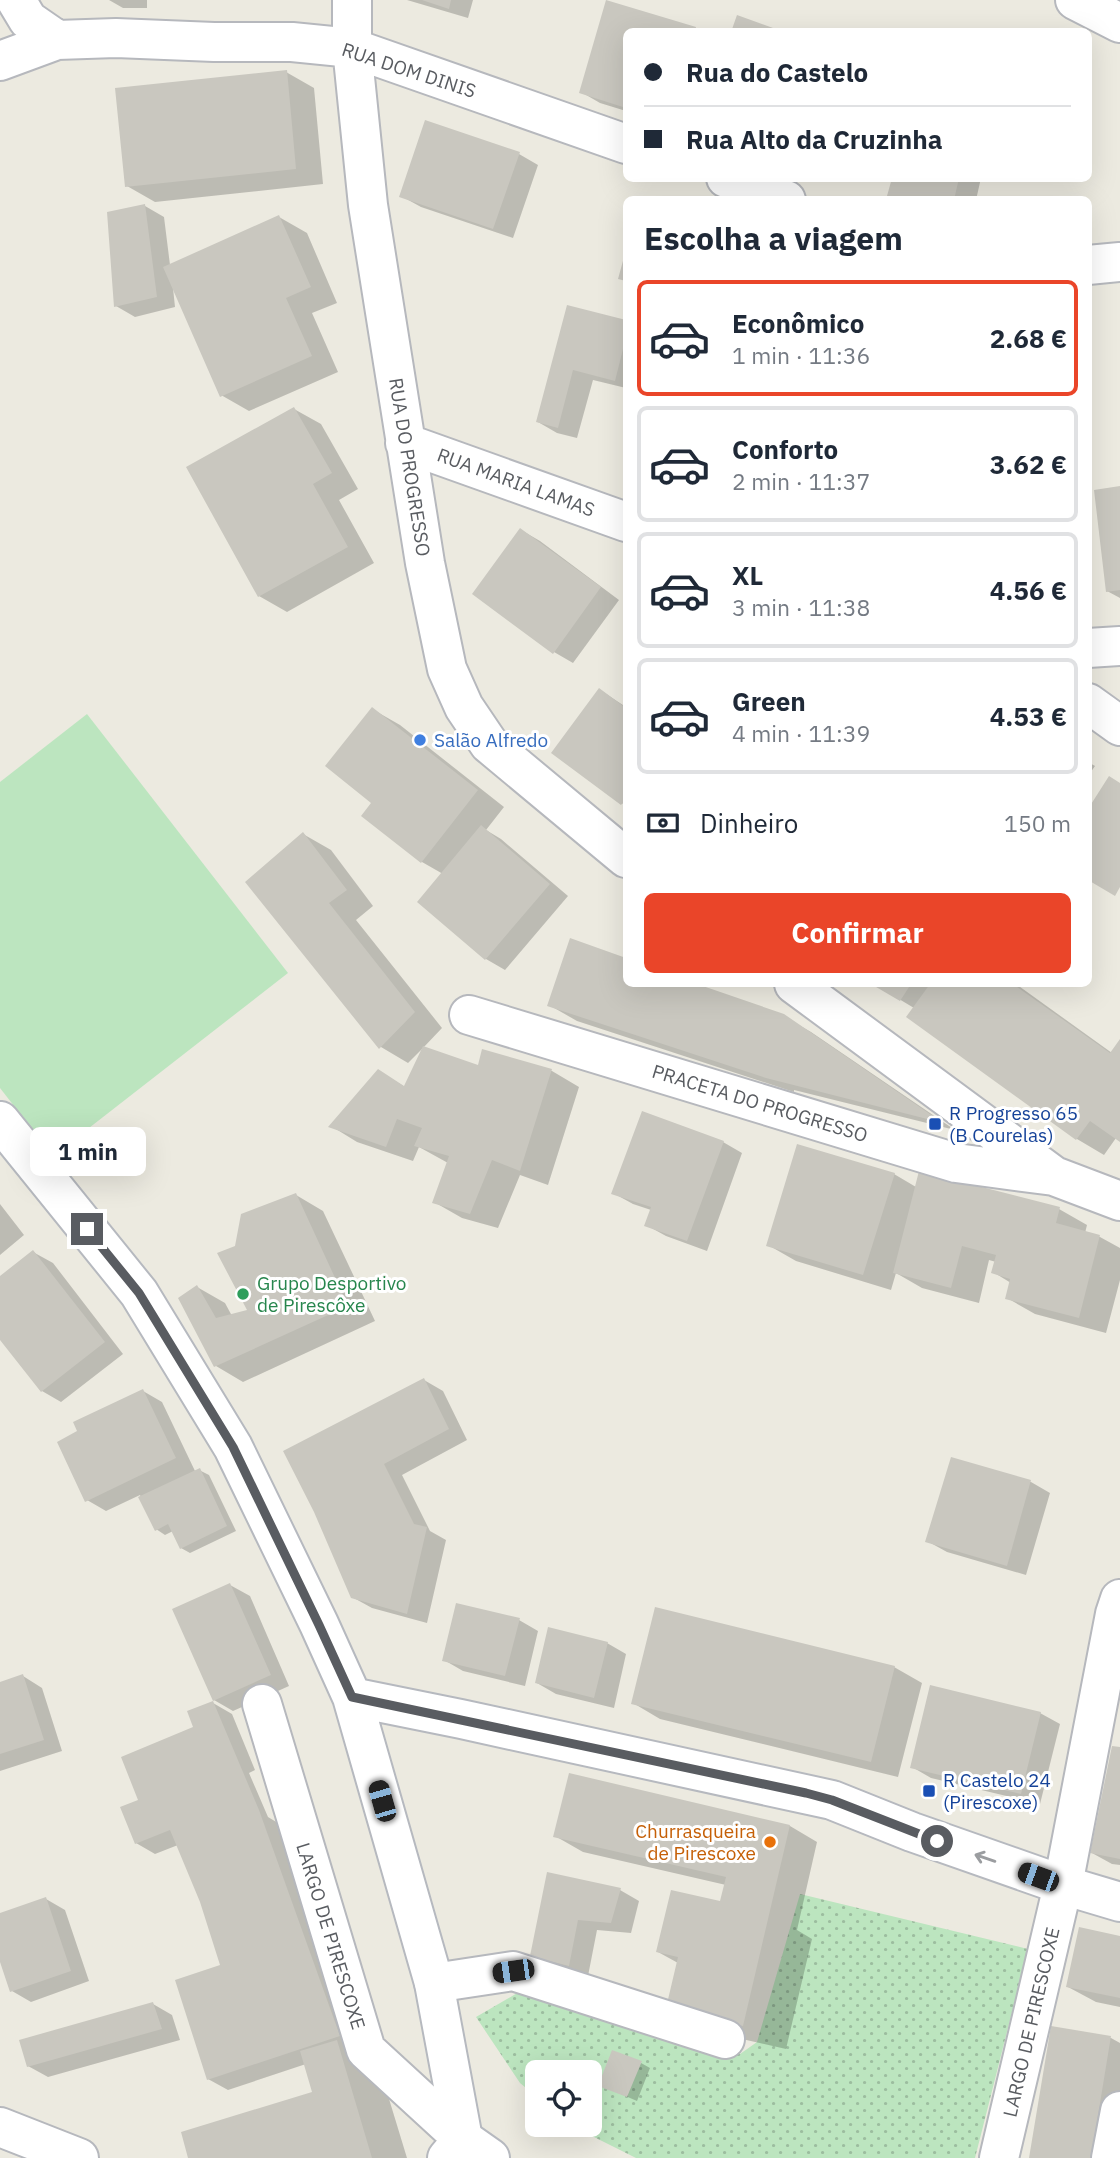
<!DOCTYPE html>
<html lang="pt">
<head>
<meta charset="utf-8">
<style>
	:root { --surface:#fff; --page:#f6f6f7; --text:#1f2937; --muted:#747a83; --line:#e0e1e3; --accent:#ea4529 }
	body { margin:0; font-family:"IBM Plex Sans",sans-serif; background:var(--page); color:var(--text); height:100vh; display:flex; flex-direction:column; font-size:26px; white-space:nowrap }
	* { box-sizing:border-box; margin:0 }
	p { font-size:23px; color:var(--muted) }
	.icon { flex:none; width:38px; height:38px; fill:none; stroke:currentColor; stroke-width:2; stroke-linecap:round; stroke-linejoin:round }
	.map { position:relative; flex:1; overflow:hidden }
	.sheet { position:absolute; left:623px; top:196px; width:469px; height:791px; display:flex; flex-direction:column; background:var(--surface); border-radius:10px; box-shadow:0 7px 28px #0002 }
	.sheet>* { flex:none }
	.hud { position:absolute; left:623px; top:28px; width:469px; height:154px; border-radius:10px; box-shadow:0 7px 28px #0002; display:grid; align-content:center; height:154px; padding:0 21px; background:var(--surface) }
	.tools { position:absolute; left:525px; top:2060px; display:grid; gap:14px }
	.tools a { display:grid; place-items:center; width:77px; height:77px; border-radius:10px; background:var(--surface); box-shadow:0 7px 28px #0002; font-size:35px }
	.end { position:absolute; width:32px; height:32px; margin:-16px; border:9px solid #595c61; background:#fff; box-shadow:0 0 0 4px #fff }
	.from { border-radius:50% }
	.bubble { position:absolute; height:49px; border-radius:10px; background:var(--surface); box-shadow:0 7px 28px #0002; font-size:23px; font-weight:800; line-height:49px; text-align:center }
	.car { position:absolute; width:21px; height:42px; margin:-21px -10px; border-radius:9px; box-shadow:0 0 5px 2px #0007; background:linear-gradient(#222 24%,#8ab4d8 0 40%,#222 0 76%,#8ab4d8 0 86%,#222 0) }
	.hud b { display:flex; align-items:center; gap:24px; height:66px; font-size:26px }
	.hud b+b { border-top:2px solid var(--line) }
	.hud i { width:18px; height:18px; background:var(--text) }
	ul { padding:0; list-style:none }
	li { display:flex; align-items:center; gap:21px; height:116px; margin:0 14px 10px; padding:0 7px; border:4px solid var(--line); border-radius:10px }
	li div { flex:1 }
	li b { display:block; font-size:26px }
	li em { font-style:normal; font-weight:800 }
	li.active { border-color:var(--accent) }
	li>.icon { width:63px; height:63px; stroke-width:1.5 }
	h2 { padding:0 21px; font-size:32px; line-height:84px }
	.pay { display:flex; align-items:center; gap:18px; height:77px; padding:0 21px; font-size:26px }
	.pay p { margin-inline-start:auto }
	.action { display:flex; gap:14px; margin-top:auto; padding:14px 21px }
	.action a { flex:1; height:80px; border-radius:10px; background:var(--accent); color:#fff; font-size:28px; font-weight:800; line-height:80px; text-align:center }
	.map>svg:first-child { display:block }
</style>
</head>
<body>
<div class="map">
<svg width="1120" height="2158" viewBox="0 0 1120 2158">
	<defs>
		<pattern id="garden-dots" width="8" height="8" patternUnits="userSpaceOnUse" patternTransform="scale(1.75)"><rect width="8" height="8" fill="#bce5bf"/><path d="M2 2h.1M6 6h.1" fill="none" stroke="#9cbd9f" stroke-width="1.8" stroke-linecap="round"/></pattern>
	</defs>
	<rect width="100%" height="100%" fill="#eceae0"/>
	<path fill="#bce5bf" d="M 87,714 L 288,973 L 53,1156 L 0,1088 L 0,782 Z"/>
	<path fill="url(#garden-dots)" d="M 800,1894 L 1028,1949 L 975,2158 L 636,2158 L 570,2125 L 590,2124 L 590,2072 L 537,2072 L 537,2097 L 520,2083 L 476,2017 L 519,1992 L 740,2054 L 757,2042 Z"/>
	<path fill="#0003" d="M 109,0 L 147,0 L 147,8 L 123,8 Z
		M 407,0 L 473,0 L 468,18 Z
		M 608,2 L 701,32 L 626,32 L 626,111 L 600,103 L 581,92 Z
		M 286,72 L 314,88 L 323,184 L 155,202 L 127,186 Z
		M 519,154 L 538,165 L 513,238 L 421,207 L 401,196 Z
		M 893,178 L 981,178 L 976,200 L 896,200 L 889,195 Z
		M 145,206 L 164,217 L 170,265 L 279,217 L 307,233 L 337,303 L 312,313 L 338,372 L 249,411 L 221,395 L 173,288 L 175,307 L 135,317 L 116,306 Z
		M 568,307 L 626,322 L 626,388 L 593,380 L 577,438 L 557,433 L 538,422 Z
		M 294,409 L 321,424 L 358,489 L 339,500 L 374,563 L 287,612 L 259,596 Z
		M 1120,488 L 1120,598 L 1107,591 Z
		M 521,530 L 540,541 L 619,600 L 573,663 L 554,652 Z
		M 600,690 L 626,707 L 626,806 L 553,753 Z
		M 372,709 L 400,725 L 504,807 L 486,830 L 501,839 L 568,896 L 505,970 L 486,959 L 443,874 L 422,862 L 374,802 Z
		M 1088,762 L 1095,766 L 1088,776 Z
		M 303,834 L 331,850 L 373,906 L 356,920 L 442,1028 L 423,1048 L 479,1068 L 483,1051 L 552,1071 L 579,1087 L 548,1185 L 520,1175 L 498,1228 L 462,1218 L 434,1202 L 448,1163 L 419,1147 L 413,1161 L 357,1142 L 331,1126 L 378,1071 L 405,1087 L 423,1048 L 408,1063 L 381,1047 Z
		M 571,941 L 626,960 L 626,984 L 692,984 L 783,1016 L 811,1032 L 955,1130 L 794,1090 L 794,1092 L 577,1021 L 549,1005 Z
		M 874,984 L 1016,984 L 1112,1053 L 1120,1042 L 1120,1140 L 1116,1138 L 1104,1155 L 1077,1139 L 914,1008 Z
		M 723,1142 L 742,1153 L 707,1251 L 666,1236 L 646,1225 L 651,1210 L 633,1204 L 613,1193 Z
		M 894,1174 L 916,1187 L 1059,1209 L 1087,1225 L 1085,1233 L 1100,1237 L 1120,1248 L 1120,1280 L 1106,1333 L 1035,1314 L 1007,1298 L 1011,1283 L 993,1272 L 996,1262 L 989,1260 L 979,1303 L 922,1288 L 896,1273 L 891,1290 L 796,1261 L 768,1245 Z
		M 296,1195 L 323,1211 L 375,1321 L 243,1382 L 216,1366 L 197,1287 L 225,1303 L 232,1316 L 249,1311 L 237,1247 Z
		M 0,1204 L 24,1235 L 0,1255 Z
		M 33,1252 L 53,1263 L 123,1354 L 61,1402 L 42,1391 L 0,1337 L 0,1279 Z
		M 424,1380 L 443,1391 L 467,1440 L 402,1475 L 430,1531 L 446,1540 L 427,1623 L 372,1608 L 352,1597 L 315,1511 Z
		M 143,1391 L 162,1402 L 195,1471 L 199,1470 L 209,1475 L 236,1531 L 190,1553 L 181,1548 L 173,1531 L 165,1535 L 156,1529 L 140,1495 L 106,1511 L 87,1500 Z
		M 952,1459 L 1031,1482 L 1050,1493 L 1026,1575 L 947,1552 L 927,1541 Z
		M 230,1585 L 250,1596 L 289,1686 L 233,1711 L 214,1700 Z
		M 519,1620 L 538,1631 L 525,1686 L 463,1671 L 444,1660 Z
		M 607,1643 L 626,1654 L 614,1708 L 556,1694 L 537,1683 Z
		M 894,1667 L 922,1683 L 898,1777 L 660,1719 L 633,1703 Z
		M 23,1676 L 42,1688 L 62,1751 L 0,1771 L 0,1684 Z
		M 213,1703 L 232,1714 L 255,1770 L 249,1773 L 268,1817 L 278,1823 L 379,2066 L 407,2158 L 190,2158 L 314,2093 L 306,2064 L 228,2090 L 208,2079 L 222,1966 L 201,1902 L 178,1845 L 155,1854 L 136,1843 L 140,1801 Z
		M 1040,1713 L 1060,1724 L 1040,1804 L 931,1778 L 912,1767 Z
		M 1120,1749 L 1120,1865 L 1112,1864 L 1092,1853 Z
		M 790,1826 L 817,1842 L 797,1930 L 812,1939 L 786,2049 L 711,2032 L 678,1963 L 658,1952 L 729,1905 L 726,1885 L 583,1852 L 555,1836 Z
		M 549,1874 L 620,1890 L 639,1901 L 631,1933 L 597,1930 L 588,1976 L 551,1967 L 532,1955 Z
		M 46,1899 L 65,1910 L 89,1981 L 31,2002 L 12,1991 L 0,1957 L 0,1915 Z
		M 1120,1938 L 1120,2007 L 1096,2002 L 1068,1987 Z
		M 153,2004 L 172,2015 L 180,2040 L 48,2077 L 28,2066 Z
		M 1052,2028 L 1111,2038 L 1120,2043 L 1120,2158 L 1030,2158 Z
		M 641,2063 L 650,2068 L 637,2101 L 600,2085 Z"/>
	<path fill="#c9c7bf" d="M 422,0 L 451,0 L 449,9 Z
		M 606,0 L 696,27 L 695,32 L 626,32 L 626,108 L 579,93 Z
		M 737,15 L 773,28 L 771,32 L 731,32 Z
		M 287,70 L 296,169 L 125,187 L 115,88 Z
		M 425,120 L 520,152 L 493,229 L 399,197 Z
		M 892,178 L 959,178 L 954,200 L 901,200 L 887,196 Z
		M 145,204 L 157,297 L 114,307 L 107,212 Z
		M 279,215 L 311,287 L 286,298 L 312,356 L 220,397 L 163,267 Z
		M 626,250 L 626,281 L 618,279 Z
		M 567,305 L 626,320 L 626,337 L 615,381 L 573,370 L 558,428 L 536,422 Z
		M 294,407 L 332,473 L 313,484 L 348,547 L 258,597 L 186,467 Z
		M 1120,486 L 1120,590 L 1106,592 L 1094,490 Z
		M 520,528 L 601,587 L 553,654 L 472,594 Z
		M 599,688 L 626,708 L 626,799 L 621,805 L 551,753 Z
		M 372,707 L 478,790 L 421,863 L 361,816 L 371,803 L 325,766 Z
		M 1109,776 L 1120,783 L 1120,887 L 1115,896 L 1088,880 L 1088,809 Z
		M 481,825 L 550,884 L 485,960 L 417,902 Z
		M 303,832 L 347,890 L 329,903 L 415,1012 L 379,1049 L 245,882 Z
		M 570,938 L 626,958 L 626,984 L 697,984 L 784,1014 L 943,1123 L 766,1078 L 547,1006 Z
		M 871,984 L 911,984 L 900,1001 Z
		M 930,984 L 1013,984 L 1110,1053 L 1120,1039 L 1120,1142 L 1090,1121 L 1076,1140 L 906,1017 Z
		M 423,1046 L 478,1065 L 482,1049 L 552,1069 L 520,1171 L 492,1160 L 470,1214 L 432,1203 L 449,1156 L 414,1146 L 422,1128 L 397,1119 L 386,1147 L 328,1127 L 378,1069 L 404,1086 Z
		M 642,1111 L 724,1141 L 687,1241 L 644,1226 L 651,1207 L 611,1194 Z
		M 797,1144 L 895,1173 L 863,1275 L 766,1246 Z
		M 919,1171 L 1060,1207 L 1056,1223 L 1100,1235 L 1079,1318 L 1005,1299 L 1010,1279 L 991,1273 L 996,1255 L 962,1246 L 951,1288 L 893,1273 Z
		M 296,1193 L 348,1306 L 214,1367 L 178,1298 L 197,1285 L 216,1318 L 247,1310 L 217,1253 L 235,1246 L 241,1214 Z
		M 33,1250 L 105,1342 L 41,1392 L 0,1340 L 0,1276 Z
		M 424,1378 L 449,1429 L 384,1464 L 414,1524 L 427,1527 L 407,1614 L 351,1598 L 314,1512 L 283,1451 Z
		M 143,1389 L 176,1458 L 85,1502 L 57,1442 L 77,1431 L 73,1422 Z
		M 951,1457 L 1031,1480 L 1007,1566 L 925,1542 Z
		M 200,1468 L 227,1526 L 180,1549 L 168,1524 L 155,1531 L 138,1497 Z
		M 230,1583 L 271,1675 L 213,1701 L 172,1609 Z
		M 456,1603 L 520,1618 L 505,1676 L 442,1661 Z
		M 655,1607 L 895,1666 L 871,1762 L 631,1704 Z
		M 548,1627 L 608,1642 L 594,1698 L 535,1683 Z
		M 23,1674 L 44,1740 L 0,1754 L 0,1682 Z
		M 930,1685 L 1041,1712 L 1021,1794 L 910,1768 Z
		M 213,1701 L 259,1810 L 340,2036 L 207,2080 L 175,1980 L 220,1965 L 200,1902 L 170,1830 L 135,1844 L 120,1807 L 138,1800 L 121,1757 L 193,1727 L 187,1711 Z
		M 1112,1746 L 1120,1747 L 1120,1859 L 1090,1853 Z
		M 569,1773 L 790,1825 L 743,2026 L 666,2008 L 678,1957 L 656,1952 L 671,1890 L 720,1901 L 726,1877 L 553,1837 Z
		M 547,1872 L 621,1888 L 611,1923 L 578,1920 L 569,1966 L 530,1956 Z
		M 46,1897 L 71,1971 L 10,1992 L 0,1962 L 0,1913 Z
		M 1079,1927 L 1120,1936 L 1120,1998 L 1066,1987 Z
		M 153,2002 L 162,2029 L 27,2067 L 19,2040 Z
		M 1051,2026 L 1111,2036 L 1091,2158 L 1029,2158 Z
		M 337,2040 L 372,2158 L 188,2158 L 181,2132 L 312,2092 L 300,2051 Z
		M 612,2050 L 642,2061 L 627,2097 L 598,2086 Z"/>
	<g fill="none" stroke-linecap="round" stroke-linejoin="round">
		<g stroke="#b6b8bd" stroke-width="42">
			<path id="street" d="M 16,0 L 28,20 L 57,40
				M 352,0 L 352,48 L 368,205 L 425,563 L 447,669 L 464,707 L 489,744 L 626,858
				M 1075,0 L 1120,23
				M 0,61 L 57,40 L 116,38 L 214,42 L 292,42 L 352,48 L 626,144
				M 726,178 L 786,200
				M 1088,265 L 1120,262
				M 405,443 L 626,522
				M 1088,648 L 1120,646
				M 1088,703 L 1120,726
				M 794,984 L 1054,1176 L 1120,1201
				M 469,1015 L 956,1163 L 1054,1176
				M 262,1704 L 366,2050 L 463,2139 L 447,2158
				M 434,1983 L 513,1971 L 725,2039
				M 0,2127 L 79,2158
				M 999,2158 L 1063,1885 L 1115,1614 L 1120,1599
				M 1111,2158 L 1120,2111"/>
		</g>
		<g stroke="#b6b9bf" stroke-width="42">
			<path id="secondary" d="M 0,1121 L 139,1293 L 233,1447 L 319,1624 L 352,1697 L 434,1983 L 463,2139 L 490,2158
				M 352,1697 L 461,1719 L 832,1800 L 912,1832 L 1063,1885 L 1120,1902"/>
		</g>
		<use href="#street" stroke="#fff" stroke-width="38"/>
		<use href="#secondary" stroke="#fff" stroke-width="38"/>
	</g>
	<defs><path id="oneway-shaft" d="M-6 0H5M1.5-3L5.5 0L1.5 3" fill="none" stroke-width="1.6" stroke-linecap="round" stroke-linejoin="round" transform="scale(1.75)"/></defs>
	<use stroke="#9b9da0" href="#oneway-shaft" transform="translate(985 1858) rotate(-161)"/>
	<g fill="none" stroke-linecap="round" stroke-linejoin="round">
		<path stroke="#595c61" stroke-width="9" d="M 87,1229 L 139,1293 L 233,1447 L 319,1625 L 352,1697 L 806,1793 L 832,1800 L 937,1841"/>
	</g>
	<circle fill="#3f7fe0" stroke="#fff" stroke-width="2.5" cx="420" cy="740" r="7"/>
	<g fill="#1a4fb4" stroke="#fff" stroke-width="2.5">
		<rect x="928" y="1117" width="14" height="14" rx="3.5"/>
		<rect x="922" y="1784" width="14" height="14" rx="3.5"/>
	</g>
	<circle fill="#2e9e5b" stroke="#fff" stroke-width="2.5" cx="243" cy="1294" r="7"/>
	<circle fill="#e8710a" stroke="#fff" stroke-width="2.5" cx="770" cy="1842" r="7"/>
	<g text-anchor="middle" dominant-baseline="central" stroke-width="6" stroke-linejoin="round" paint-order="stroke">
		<g font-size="19" fill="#595c61" stroke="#fff">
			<text transform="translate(409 70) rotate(18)">RUA DOM DINIS</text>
			<text transform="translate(410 467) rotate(81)">RUA DO PROGRESSO</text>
			<text transform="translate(516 482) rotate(20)">RUA MARIA LAMAS</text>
			<text transform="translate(760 1103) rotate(17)">PRACETA DO PROGRESSO</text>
			<text transform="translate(331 1936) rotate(73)">LARGO DE PIRESCOXE</text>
			<text transform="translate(1031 2022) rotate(-77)">LARGO DE PIRESCOXE</text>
		</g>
		<g font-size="19" fill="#366cbe" stroke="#fff" text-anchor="start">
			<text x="434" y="740">Salão Alfredo</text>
		</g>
		<g font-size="19" fill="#164399" stroke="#fff" text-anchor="start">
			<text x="949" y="1113">R Progresso 65<tspan x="949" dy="22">(B Courelas)</tspan></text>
			<text x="943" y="1780">R Castelo 24<tspan x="943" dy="22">(Pirescoxe)</tspan></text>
		</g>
		<g font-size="19" fill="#27864d" stroke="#fff" text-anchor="start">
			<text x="257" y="1283">Grupo Desportivo<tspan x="257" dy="22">de Pirescôxe</tspan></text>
		</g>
		<g font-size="19" fill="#c56008" stroke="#fff" text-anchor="end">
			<text x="756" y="1831">Churrasqueira<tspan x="756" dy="22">de Pirescoxe</tspan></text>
		</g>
	</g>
</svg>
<div class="tools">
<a><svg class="icon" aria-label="locate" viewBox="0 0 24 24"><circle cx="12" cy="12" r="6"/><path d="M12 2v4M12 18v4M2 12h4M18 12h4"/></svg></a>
</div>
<i class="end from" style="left:937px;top:1841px"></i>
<i class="end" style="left:87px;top:1229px"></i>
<div class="bubble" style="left:30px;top:1127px;width:116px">1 min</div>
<i class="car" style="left:382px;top:1801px;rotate:344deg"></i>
<i class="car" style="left:1038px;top:1877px;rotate:290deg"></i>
<i class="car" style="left:513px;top:1971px;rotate:262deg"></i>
<div class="hud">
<b><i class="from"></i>Rua do Castelo</b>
<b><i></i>Rua Alto da Cruzinha</b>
</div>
<section class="sheet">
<h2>Escolha a viagem</h2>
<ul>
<li class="active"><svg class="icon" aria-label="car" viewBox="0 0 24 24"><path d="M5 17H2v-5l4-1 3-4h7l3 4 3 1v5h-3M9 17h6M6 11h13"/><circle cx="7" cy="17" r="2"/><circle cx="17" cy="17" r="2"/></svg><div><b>Econômico</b><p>1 min · 11:36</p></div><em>2.68 €</em></li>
<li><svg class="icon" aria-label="car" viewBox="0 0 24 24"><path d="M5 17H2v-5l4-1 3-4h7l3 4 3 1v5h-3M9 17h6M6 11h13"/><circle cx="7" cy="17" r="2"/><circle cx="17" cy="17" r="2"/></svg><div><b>Conforto</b><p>2 min · 11:37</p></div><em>3.62 €</em></li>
<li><svg class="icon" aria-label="car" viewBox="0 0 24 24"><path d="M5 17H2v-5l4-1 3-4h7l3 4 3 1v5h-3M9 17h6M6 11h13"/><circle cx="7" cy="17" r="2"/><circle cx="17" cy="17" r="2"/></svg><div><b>XL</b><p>3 min · 11:38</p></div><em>4.56 €</em></li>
<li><svg class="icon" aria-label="car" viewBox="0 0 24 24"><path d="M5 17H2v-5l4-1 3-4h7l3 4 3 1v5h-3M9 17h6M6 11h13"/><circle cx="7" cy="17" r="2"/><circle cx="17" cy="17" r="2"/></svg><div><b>Green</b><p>4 min · 11:39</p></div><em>4.53 €</em></li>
</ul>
<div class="pay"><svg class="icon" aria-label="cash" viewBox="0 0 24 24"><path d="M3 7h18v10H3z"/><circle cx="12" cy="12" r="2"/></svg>Dinheiro<p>150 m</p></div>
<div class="action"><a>Confirmar</a></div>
</section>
</div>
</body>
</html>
